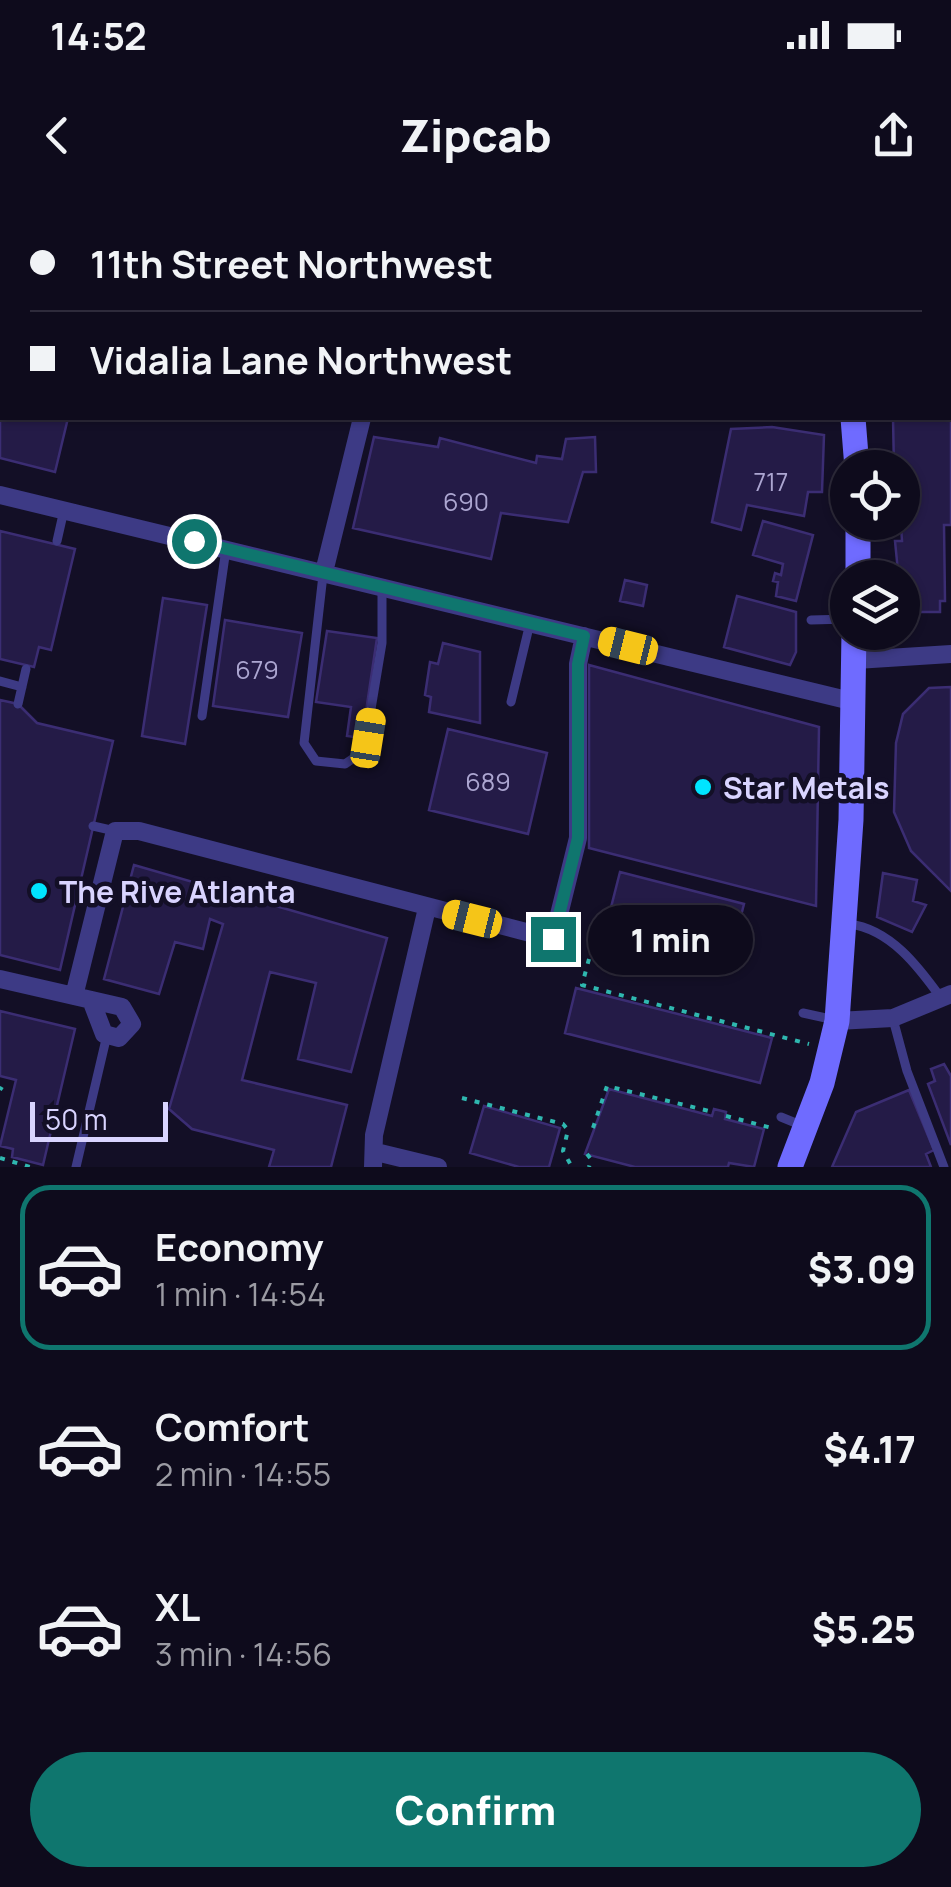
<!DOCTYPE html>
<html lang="en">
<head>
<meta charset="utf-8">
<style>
	:root { --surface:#0e0b1c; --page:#171425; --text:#f1f3f6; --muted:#9b9ba3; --line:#2e2b3b; --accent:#0f766e }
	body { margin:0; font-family:Manrope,sans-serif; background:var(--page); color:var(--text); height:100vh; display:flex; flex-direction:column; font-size:38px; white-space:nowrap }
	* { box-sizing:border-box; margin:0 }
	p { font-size:32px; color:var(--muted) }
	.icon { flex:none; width:55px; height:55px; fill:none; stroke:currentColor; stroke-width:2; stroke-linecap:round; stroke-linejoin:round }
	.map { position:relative; height:967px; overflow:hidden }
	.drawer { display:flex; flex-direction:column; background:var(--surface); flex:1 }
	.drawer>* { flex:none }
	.banner { position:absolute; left:0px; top:0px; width:952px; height:220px; box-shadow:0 2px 8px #0004,0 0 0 2px var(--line); display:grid; align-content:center; height:220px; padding:0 30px; background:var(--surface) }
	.fabs { position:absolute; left:830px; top:250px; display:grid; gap:20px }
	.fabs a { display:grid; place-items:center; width:90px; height:90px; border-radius:50%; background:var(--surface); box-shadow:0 2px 8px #0004,0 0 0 2px var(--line); font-size:50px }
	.scale { position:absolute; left:30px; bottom:25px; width:138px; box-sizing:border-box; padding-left:10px; border:5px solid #d9d4ff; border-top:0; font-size:28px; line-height:35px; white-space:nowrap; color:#d9d4ff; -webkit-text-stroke:8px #130f26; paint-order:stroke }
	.end { position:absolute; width:45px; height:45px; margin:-22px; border:12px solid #0f766e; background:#fff; box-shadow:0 0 0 5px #fff }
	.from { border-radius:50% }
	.bubble { position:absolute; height:70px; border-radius:35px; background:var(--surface); box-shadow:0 2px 8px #0004,0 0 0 2px var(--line); font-size:32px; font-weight:800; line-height:70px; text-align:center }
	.car { position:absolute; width:30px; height:60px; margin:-30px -15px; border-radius:12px; box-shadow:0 0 8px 2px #0007; background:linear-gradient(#f5c518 24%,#345 0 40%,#f5c518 0 76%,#345 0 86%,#f5c518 0) }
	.banner b { display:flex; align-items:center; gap:35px; height:95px; font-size:38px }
	.banner b+b { border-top:2px solid var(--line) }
	.banner i { width:25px; height:25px; background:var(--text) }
	ul { padding:18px 0 0; list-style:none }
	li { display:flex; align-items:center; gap:30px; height:165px; margin:0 20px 15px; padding:0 10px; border:5px solid transparent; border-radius:30px }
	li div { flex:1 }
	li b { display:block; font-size:38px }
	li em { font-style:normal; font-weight:800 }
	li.selected { border-color:var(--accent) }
	li>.icon { width:90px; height:90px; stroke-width:1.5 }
	.cta { display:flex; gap:20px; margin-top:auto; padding:20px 30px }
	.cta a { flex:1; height:115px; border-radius:60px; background:var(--accent); color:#fff; font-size:40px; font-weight:800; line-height:115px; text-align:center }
	.status { display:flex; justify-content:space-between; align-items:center; height:70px; padding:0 50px; background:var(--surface); direction:ltr }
	.status svg { height:28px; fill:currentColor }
	header { display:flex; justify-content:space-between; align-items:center; height:130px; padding:0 30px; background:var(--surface); font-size:45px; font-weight:800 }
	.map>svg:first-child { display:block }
</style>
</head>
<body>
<div class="status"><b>14:52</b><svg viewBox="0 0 49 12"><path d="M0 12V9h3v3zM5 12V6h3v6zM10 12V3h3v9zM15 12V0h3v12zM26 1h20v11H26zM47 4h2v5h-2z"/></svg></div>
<header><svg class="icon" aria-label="back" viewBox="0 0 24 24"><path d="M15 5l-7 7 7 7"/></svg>Zipcab<svg class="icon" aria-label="share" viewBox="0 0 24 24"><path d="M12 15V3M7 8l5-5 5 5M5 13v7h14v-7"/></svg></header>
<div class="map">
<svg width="951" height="967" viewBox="0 0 951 967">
	<rect width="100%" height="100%" fill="#130f26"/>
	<path fill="#241b47" stroke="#3b2d73" stroke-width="2.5" d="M 26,0 L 136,0 L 25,2 Z
		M 853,0 L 951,0 L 951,10 L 950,2 Z
		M 0,195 L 2,218 L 68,218 L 55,272 L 0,258 Z
		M 893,218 L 951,218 L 951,325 L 944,325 L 945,401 L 940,401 L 940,412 L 902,412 L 895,341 L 902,341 L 901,326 L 895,322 L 902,322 L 902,268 L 894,268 Z
		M 772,227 L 824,235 L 822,292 L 808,292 L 804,316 L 747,305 L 741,330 L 712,322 L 731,229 Z
		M 374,237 L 438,247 L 440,238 L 536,263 L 537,256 L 562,259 L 566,239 L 595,237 L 596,272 L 583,272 L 568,322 L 501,313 L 491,359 L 353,328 Z
		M 763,321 L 813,335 L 796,401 L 776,396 L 778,382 L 773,381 L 775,373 L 781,375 L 783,364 L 753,355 Z
		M 0,331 L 75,349 L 51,450 L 39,447 L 34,467 L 0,459 Z
		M 625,380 L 647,385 L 643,406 L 620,401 Z
		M 737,396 L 796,412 L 796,452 L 790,465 L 724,447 Z
		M 163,398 L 207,405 L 185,544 L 142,536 Z
		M 225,420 L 302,433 L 288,517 L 213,506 Z
		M 327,431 L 377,438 L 362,538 L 347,536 L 351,507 L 316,502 Z
		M 443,443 L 480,452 L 480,523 L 429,512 L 431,497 L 425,495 L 430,462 L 438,464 Z
		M 589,465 L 819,527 L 816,706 L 589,648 Z
		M 951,487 L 951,691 L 911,651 L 894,612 L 896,543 L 903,514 L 929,488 Z
		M 0,500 L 18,504 L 37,523 L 113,541 L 60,770 L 0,755 Z
		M 448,529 L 547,553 L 528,634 L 429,610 Z
		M 134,665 L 387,738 L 351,872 L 298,859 L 316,783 L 270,772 L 242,880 L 347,905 L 331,967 L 269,967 L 274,950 L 192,929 L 169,909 L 223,724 L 210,719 L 203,749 L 175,742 L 159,794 L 104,779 Z
		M 620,672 L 744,704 L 730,759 L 606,727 Z
		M 883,673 L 917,680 L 913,701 L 926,705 L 912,732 L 877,717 Z
		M 576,788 L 772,838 L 760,883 L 565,833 Z
		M 0,811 L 75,829 L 43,965 L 12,957 L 13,949 L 0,946 L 16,880 L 0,876 Z
		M 944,864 L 951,876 L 951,945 L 928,884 L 935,881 L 931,869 Z
		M 609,889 L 712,916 L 714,909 L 726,912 L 725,919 L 764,929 L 754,967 L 729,963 L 728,967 L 635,967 L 585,954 Z
		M 909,890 L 934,950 L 926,954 L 931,967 L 832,967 L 856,912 Z
		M 484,906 L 560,928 L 549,967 L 519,967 L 470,953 Z"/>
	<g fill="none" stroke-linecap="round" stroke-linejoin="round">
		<path stroke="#2fb8b0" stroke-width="4" stroke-dasharray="5 8" stroke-linecap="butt" d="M 706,0 L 715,2
			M 589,759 L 582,785 L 809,844
			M 0,890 L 2,887
			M 462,898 L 563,924 L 568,930 L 563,951 L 572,967
			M 726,916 L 772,928
			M 593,928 L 607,886 L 713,912
			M 587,954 L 591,959 L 589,967
			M 0,958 L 30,967"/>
		<path stroke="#3d3a85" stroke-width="9" d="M 950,55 L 951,51
			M 950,111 L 951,111
			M 57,341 L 64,310
			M 323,375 L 304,543 L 316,561 L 345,564 L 364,551 L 382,443 L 382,387
			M 811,420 L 848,419
			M 0,481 L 22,487
			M 511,502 L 530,423
			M 18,504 L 26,469
			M 202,516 L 226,349
			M 93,626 L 115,631
			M 849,724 C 890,729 918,766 941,798
			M 803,813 L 835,820
			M 893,819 L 907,871 L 944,967
			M 781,917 L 803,926
			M 76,967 L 107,835"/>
		<path stroke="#3d3a85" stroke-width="18" d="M 312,2 L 313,0
			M 950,78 L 951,78
			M 0,295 L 855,502
			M 324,372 L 362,218
			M 856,460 L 951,454
			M 0,779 L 122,807 L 132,824 L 119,838 L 104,834 L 91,800
			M 74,796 L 115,631 L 139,631 L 553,739 L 578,638 L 578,464 L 584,436
			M 837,821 L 893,818 L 951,794
			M 376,952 L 438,967
			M 373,967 L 374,935 L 427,708"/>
		<path stroke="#6f6bff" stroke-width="25" d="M 652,0 L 661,2
			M 820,0 L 821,2
			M 853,218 L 857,268
			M 858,378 L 858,322
			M 790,967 L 822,883 L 837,821 L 851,620 L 854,432"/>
	</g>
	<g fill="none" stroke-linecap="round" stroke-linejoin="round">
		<path stroke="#0f766e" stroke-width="12" d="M 194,341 L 584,436 L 578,464 L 578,638 L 553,739"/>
	</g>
	<g fill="#00e5ff" stroke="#130f26" stroke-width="4">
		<circle cx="703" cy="587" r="10"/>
		<circle cx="39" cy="691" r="10"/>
	</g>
	<g text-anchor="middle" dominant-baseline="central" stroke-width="9" stroke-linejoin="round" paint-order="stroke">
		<g font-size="25" fill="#aca6d1">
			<text x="771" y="281">717</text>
			<text x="466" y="301">690</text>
			<text x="257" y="469">679</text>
			<text x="488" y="581">689</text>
		</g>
		<g font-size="30" font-weight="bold" fill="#d9d4ff" stroke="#130f26" text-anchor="start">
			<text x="723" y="587">Star Metals</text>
			<text x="59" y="691">The Rive Atlanta</text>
		</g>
	</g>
</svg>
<div class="fabs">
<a><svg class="icon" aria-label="locate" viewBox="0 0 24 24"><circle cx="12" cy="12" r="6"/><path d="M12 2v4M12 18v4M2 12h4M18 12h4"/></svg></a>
<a><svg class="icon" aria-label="layers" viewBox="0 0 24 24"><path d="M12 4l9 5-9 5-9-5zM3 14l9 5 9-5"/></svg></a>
</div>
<div class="scale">50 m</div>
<i class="end from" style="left:194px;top:341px"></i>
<i class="end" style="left:553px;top:739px"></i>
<div class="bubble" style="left:588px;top:705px;width:165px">1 min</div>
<i class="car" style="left:628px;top:446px;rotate:284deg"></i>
<i class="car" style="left:368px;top:538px;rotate:9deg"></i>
<i class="car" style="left:472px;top:719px;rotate:284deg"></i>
<div class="banner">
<b><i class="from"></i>11th Street Northwest</b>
<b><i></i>Vidalia Lane Northwest</b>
</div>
</div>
<section class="drawer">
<ul>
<li class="selected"><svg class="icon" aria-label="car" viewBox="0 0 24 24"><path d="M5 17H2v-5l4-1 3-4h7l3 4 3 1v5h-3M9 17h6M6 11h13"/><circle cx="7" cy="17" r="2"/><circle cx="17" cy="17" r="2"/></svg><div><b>Economy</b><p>1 min · 14:54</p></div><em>$3.09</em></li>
<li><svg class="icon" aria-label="car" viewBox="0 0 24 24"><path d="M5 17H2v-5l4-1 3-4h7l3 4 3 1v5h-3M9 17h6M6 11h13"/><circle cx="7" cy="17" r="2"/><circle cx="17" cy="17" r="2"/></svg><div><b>Comfort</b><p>2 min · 14:55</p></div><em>$4.17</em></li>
<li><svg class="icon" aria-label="car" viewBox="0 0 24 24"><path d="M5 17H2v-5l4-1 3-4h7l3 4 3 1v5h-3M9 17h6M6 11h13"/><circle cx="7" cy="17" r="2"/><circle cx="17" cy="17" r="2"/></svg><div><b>XL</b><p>3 min · 14:56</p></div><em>$5.25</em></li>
</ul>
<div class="cta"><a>Confirm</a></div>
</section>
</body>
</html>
